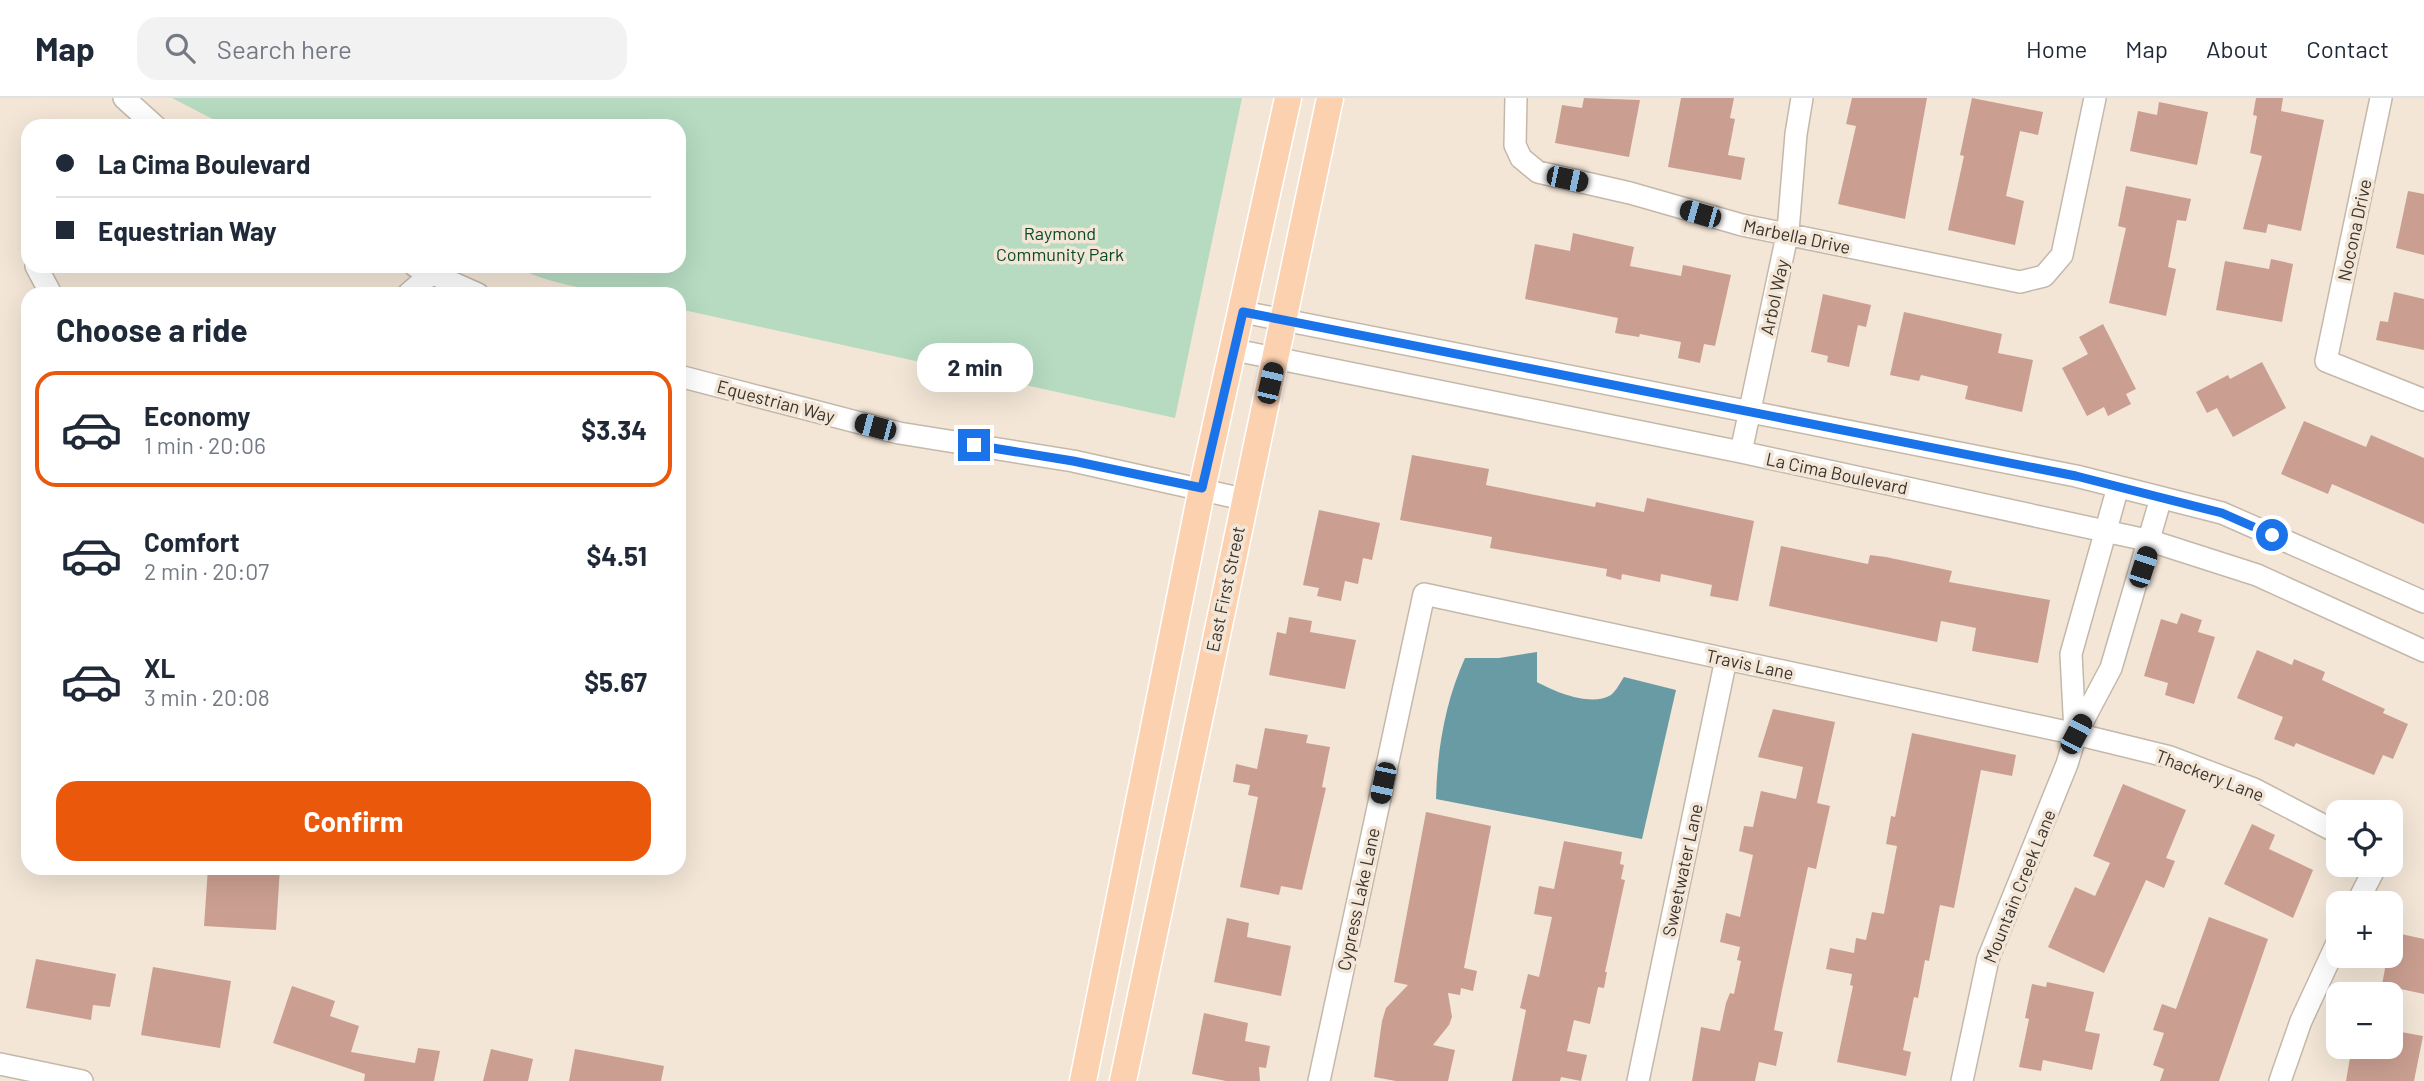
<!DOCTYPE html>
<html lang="en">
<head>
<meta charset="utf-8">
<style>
	:root { --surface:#fff; --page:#f2f2f3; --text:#1f2937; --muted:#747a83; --line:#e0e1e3; --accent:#ea580c }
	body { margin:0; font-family:Barlow,sans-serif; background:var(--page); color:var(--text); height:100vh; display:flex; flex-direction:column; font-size:26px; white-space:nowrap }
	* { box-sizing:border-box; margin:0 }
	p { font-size:23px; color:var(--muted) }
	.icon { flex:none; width:38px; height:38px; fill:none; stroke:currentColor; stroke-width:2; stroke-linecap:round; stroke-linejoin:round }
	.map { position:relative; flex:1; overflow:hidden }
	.drawer { position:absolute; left:21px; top:189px; width:665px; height:588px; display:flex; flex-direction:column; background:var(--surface); border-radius:21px; box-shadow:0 7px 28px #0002 }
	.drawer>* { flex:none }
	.top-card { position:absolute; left:21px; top:21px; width:665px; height:154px; border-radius:21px; box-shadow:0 7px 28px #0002; display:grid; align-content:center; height:154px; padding:0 35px; background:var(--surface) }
	.controls { position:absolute; left:2326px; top:702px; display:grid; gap:14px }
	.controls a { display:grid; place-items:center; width:77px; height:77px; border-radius:14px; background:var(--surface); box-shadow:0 7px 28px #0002; font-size:35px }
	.end { position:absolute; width:32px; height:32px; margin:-16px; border:9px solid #1a73e8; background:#fff; box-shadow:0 0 0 4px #fff }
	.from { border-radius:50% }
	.bubble { position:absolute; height:49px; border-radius:21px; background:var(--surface); box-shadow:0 7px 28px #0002; font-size:23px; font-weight:700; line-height:49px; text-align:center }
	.car { position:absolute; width:21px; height:42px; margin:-21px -10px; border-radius:9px; box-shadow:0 0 5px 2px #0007; background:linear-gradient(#222 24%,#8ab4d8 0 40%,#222 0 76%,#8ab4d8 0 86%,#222 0) }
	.top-card b { display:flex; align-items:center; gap:24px; height:66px; font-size:26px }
	.top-card b+b { border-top:2px solid var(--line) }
	.top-card i { width:18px; height:18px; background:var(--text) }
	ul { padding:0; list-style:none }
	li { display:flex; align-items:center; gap:21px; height:116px; margin:0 14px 10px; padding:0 21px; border:4px solid transparent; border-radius:21px }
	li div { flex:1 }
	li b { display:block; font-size:26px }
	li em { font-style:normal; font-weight:700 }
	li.on { border-color:var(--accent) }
	li>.icon { width:63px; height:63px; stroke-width:1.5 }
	h2 { padding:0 35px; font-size:32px; line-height:84px }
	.action { display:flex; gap:14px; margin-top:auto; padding:14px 35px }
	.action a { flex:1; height:80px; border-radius:21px; background:var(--accent); color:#fff; font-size:28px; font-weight:700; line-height:80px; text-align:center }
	header { display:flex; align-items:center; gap:42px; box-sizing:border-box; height:98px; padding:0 35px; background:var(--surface); border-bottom:2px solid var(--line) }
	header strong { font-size:33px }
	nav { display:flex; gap:38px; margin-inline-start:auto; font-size:24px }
	.search { width:490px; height:63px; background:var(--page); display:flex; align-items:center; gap:18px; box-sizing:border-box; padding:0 24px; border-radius:21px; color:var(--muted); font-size:26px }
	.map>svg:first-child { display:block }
</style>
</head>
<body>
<header>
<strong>Map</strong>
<div class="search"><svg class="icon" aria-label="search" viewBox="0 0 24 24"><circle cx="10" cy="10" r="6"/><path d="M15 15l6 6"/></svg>Search here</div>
<nav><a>Home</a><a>Map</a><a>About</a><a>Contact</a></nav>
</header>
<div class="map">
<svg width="2424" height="983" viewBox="0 0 2424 983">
	<rect width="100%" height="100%" fill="#f3e6d7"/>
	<path fill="#b6dbc1" d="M 172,0 L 1242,0 L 1175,320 L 679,211 L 679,196 C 621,196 566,194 513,168 L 679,168 L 679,28 L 226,28 Z"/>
	<path fill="#689ba3" d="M 1537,554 L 1537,584 C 1555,594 1591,609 1611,597 C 1616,593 1620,585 1624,579 L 1676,592 L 1642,741 L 1436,701 C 1437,653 1445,604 1465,560 L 1499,560 Z"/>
	<path fill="#ca9f91" d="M 1584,0 L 1640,2 L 1629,59 L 1555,45 L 1562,7 L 1582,10 Z
		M 1681,0 L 1734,0 L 1730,20 L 1735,21 L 1728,57 L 1745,60 L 1741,82 L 1668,69 Z
		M 1852,0 L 1927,0 L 1905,121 L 1838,106 L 1856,28 L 1846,26 Z
		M 1972,0 L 2043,14 L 2038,37 L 2020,33 L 2006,98 L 2024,103 L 2015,147 L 1948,132 L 1964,58 L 1960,57 Z
		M 2256,0 L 2283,0 L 2281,13 L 2324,22 L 2301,133 L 2268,126 L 2266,135 L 2243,131 L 2262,58 L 2250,55 L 2257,18 L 2253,17 Z
		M 2159,4 L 2208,14 L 2197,67 L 2130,53 L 2138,13 L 2157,17 Z
		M 2126,88 L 2191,101 L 2186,123 L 2177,122 L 2168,169 L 2176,171 L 2166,218 L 2109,205 L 2126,130 L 2118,128 Z
		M 2408,93 L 2424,96 L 2424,157 L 2396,150 Z
		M 1573,135 L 1634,149 L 1630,168 L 1681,178 L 1683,167 L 1731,177 L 1715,248 L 1704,246 L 1700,265 L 1678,260 L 1681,244 L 1640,236 L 1639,239 L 1615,235 L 1618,220 L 1525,201 L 1535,146 L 1570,153 Z
		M 2271,161 L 2293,166 L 2282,224 L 2216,212 L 2225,163 L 2269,171 Z
		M 2394,194 L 2424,201 L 2424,252 L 2376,242 L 2380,223 L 2388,224 Z
		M 1823,196 L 1871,207 L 1866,229 L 1858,227 L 1849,269 L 1827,264 L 1828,258 L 1811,254 Z
		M 1904,214 L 2002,236 L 1998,255 L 2033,262 L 2022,314 L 1965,301 L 1968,288 L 1921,277 L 1919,283 L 1890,277 Z
		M 2103,226 L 2136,291 L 2126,296 L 2131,306 L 2108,318 L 2104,309 L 2087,318 L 2062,270 L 2088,256 L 2079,239 Z
		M 2262,264 L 2286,310 L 2233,339 L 2217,310 L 2207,315 L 2196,294 L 2228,277 L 2230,281 Z
		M 2304,323 L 2366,349 L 2371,337 L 2424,360 L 2424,426 L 2332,386 L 2328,396 L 2281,376 Z
		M 1412,357 L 1489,371 L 1486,387 L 1595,409 L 1596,404 L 1644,414 L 1647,400 L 1754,423 L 1738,503 L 1710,498 L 1712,487 L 1661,476 L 1660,484 L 1622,476 L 1621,482 L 1606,478 L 1607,471 L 1490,450 L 1492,439 L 1400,422 Z
		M 1319,412 L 1380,425 L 1372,462 L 1363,460 L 1358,486 L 1345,483 L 1341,503 L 1317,498 L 1319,490 L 1303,487 Z
		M 1781,448 L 1868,466 L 1870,457 L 1886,459 L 1952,473 L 1949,484 L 2050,502 L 2038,565 L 1972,553 L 1976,530 L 1941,523 L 1937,544 L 1769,508 Z
		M 2181,515 L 2202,522 L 2198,534 L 2215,539 L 2194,606 L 2165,597 L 2168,585 L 2144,578 L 2161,521 L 2177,526 Z
		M 1289,519 L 1312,523 L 1310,534 L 1356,542 L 1345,591 L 1269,577 L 1277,534 L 1286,536 Z
		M 2257,552 L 2292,567 L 2294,561 L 2325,574 L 2322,582 L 2385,611 L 2383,615 L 2408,626 L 2393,661 L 2383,657 L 2374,677 L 2296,645 L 2294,649 L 2274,641 L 2283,619 L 2237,600 Z
		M 1773,611 L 1835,624 L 1817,705 L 1830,708 L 1816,771 L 1808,769 L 1782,892 L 1774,932 L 1783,934 L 1776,968 L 1759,964 L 1755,983 L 1692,983 L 1701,929 L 1720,933 L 1726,905 L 1730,895 L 1734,896 L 1741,863 L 1737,862 L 1740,849 L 1720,844 L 1726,815 L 1740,819 L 1753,757 L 1739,753 L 1744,728 L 1753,729 L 1761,693 L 1796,701 L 1803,669 L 1758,659 Z
		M 1265,630 L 1308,637 L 1306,645 L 1330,649 L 1322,689 L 1326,690 L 1302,792 L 1281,788 L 1279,797 L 1240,789 L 1258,699 L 1248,697 L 1250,687 L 1233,684 L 1236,666 L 1257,671 Z
		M 1912,635 L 2016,657 L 2012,678 L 1981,672 L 1954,810 L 1940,807 L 1929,863 L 1925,862 L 1918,900 L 1914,899 L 1903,952 L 1911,954 L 1906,978 L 1837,964 L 1853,888 L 1850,887 L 1852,876 L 1826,871 L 1830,850 L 1854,855 L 1856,840 L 1866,842 L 1872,814 L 1884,816 L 1897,748 L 1886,746 L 1891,718 L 1895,719 Z
		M 2123,686 L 2186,712 L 2166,760 L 2175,763 L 2164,790 L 2146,782 L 2104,875 L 2048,849 L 2075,789 L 2095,798 L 2110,765 L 2093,758 Z
		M 1426,714 L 1491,728 L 1464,870 L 1477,873 L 1473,893 L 1461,890 L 1460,897 L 1448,895 L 1452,919 L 1449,927 L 1433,947 L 1455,952 L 1448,983 L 1396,983 L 1374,979 L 1382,923 L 1386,910 L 1408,887 L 1394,884 Z
		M 2252,726 L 2275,737 L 2269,751 L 2313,772 L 2293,820 L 2224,786 Z
		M 1564,743 L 1622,754 L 1620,766 L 1624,767 L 1621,781 L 1625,782 L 1605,874 L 1607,874 L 1604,890 L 1598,889 L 1590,926 L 1574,922 L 1567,953 L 1587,957 L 1581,983 L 1561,979 L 1560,983 L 1512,983 L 1526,912 L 1520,910 L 1528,876 L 1539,879 L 1552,819 L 1534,816 L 1539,788 L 1554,791 Z
		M 208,770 L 280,770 L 276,832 L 204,828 Z
		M 2209,819 L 2268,841 L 2219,983 L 2160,983 L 2164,971 L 2153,967 L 2164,935 L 2153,932 L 2162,906 L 2176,911 Z
		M 1227,820 L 1249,825 L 1247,839 L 1291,848 L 1281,898 L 1214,884 Z
		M 2401,836 L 2424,841 L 2424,896 L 2382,887 L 2386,865 L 2394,867 Z
		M 36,861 L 116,876 L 110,909 L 93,907 L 91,922 L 26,910 Z
		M 153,869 L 231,883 L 220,950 L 141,937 Z
		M 2047,884 L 2094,894 L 2085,933 L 2100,936 L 2092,972 L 2043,962 L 2041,973 L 2019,969 L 2029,921 L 2025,920 L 2032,886 L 2046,889 Z
		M 292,888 L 335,903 L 330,918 L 359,928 L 351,954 L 415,965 L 418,950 L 440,953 L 434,983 L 364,983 L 365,976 L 273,945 Z
		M 1204,915 L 1248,925 L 1245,943 L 1270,948 L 1266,970 L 1259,969 L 1260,983 L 1226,983 L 1192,976 Z
		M 2390,932 L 2423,938 L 2414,983 L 2346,983 L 2352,948 L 2390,948 Z
		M 491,951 L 533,961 L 528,983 L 483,983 Z
		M 575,951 L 664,968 L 661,983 L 569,983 Z"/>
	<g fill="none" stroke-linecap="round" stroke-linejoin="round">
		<g stroke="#c4b8aa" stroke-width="24">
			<path id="minor" d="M 124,0 L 155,28
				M 1516,0 L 1515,47 L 1521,60 L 1538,74 L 1630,95 L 1742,127 L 2020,184 L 2044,178 L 2062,157 L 2095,0
				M 2381,0 L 2326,263 L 2424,302
				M 36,168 L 51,196
				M 415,168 L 478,196
				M 408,196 L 431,176
				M 1243,214 L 2076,378 L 2222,415 L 2424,504
				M 1235,252 L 1741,354 L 2151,443 L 2257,477 L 2424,553
				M 679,278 L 899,335 L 1073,363 L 1243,401
				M 1741,354 L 1788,133 L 1796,36 L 1802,0
				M 2075,635 L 2071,556 L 2118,389
				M 2357,805 L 2377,766
				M 0,966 L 82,983
				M 1319,983 L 1424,496 L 2076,636 L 2170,659 L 2254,691 L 2338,735
				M 1638,983 L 1726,561
				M 1962,983 L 1988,861 L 2067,666 L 2076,636 L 2111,570 L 2161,400
				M 2280,983 L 2301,923 L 2338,843"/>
		</g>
		<g stroke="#fff" stroke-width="29">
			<path id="major" d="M 1083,983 L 1202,390 L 1288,0
				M 1123,983 L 1330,0"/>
		</g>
		<use href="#minor" stroke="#fff" stroke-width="21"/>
		<use href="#major" stroke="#fcd1b0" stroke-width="26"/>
	</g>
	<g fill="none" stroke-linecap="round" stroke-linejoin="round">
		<path stroke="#1a73e8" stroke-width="9" d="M 974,347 L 1073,363 L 1202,390 L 1243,214 L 2076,378 L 2222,415 L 2272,437"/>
	</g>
	<g text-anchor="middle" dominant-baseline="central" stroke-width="7" stroke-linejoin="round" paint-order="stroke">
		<g font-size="18" fill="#3a352f" stroke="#f3e6d7">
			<text transform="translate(2354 132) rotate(-78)">Nocona Drive</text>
			<text transform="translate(1797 138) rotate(12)">Marbella Drive</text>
			<text transform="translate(1774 199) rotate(-78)">Arbol Way</text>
			<text transform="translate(776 303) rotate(15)">Equestrian Way</text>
			<text transform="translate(1837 375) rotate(12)">La Cima Boulevard</text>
			<text transform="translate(1225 491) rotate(-78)">East First Street</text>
			<text transform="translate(1750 566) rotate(12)">Travis Lane</text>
			<text transform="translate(2210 677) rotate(21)">Thackery Lane</text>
			<text transform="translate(1682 772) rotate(-78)">Sweetwater Lane</text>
			<text transform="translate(2019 788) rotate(-68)">Mountain Creek Lane</text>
			<text transform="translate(1358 801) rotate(-78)">Cypress Lake Lane</text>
		</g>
		<g font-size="18" fill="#084928" stroke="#f3e6d7">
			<text x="1060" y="135">Raymond<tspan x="1060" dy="21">Community Park</tspan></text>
		</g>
	</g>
</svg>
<div class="controls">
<a><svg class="icon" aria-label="locate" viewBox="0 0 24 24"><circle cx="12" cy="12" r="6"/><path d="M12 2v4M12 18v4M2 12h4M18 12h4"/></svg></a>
<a>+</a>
<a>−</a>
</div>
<i class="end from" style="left:2272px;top:437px"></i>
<i class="end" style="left:974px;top:347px"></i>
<div class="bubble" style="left:917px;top:245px;width:116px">2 min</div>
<i class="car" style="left:1567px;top:81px;rotate:102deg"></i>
<i class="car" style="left:1700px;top:116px;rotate:286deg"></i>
<i class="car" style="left:1270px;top:285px;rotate:13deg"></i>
<i class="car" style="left:875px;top:329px;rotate:285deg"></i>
<i class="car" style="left:2143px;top:469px;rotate:18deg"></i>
<i class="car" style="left:2076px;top:636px;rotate:28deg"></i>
<i class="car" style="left:1383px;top:685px;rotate:192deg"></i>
<div class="top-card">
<b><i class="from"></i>La Cima Boulevard</b>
<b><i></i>Equestrian Way</b>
</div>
<section class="drawer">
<h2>Choose a ride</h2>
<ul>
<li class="on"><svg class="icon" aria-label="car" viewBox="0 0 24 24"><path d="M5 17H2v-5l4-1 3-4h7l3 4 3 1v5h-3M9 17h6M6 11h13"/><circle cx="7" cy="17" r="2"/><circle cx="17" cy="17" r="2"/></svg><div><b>Economy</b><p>1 min · 20:06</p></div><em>$3.34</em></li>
<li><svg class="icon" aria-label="car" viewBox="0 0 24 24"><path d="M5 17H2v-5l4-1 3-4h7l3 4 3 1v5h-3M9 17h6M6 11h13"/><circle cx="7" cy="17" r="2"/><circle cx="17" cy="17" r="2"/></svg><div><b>Comfort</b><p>2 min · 20:07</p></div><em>$4.51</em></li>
<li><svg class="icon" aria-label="car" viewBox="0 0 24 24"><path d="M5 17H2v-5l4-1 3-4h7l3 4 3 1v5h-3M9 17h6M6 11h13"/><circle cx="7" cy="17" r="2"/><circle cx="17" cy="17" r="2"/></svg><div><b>XL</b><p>3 min · 20:08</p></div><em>$5.67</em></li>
</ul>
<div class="action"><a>Confirm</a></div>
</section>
</div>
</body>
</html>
